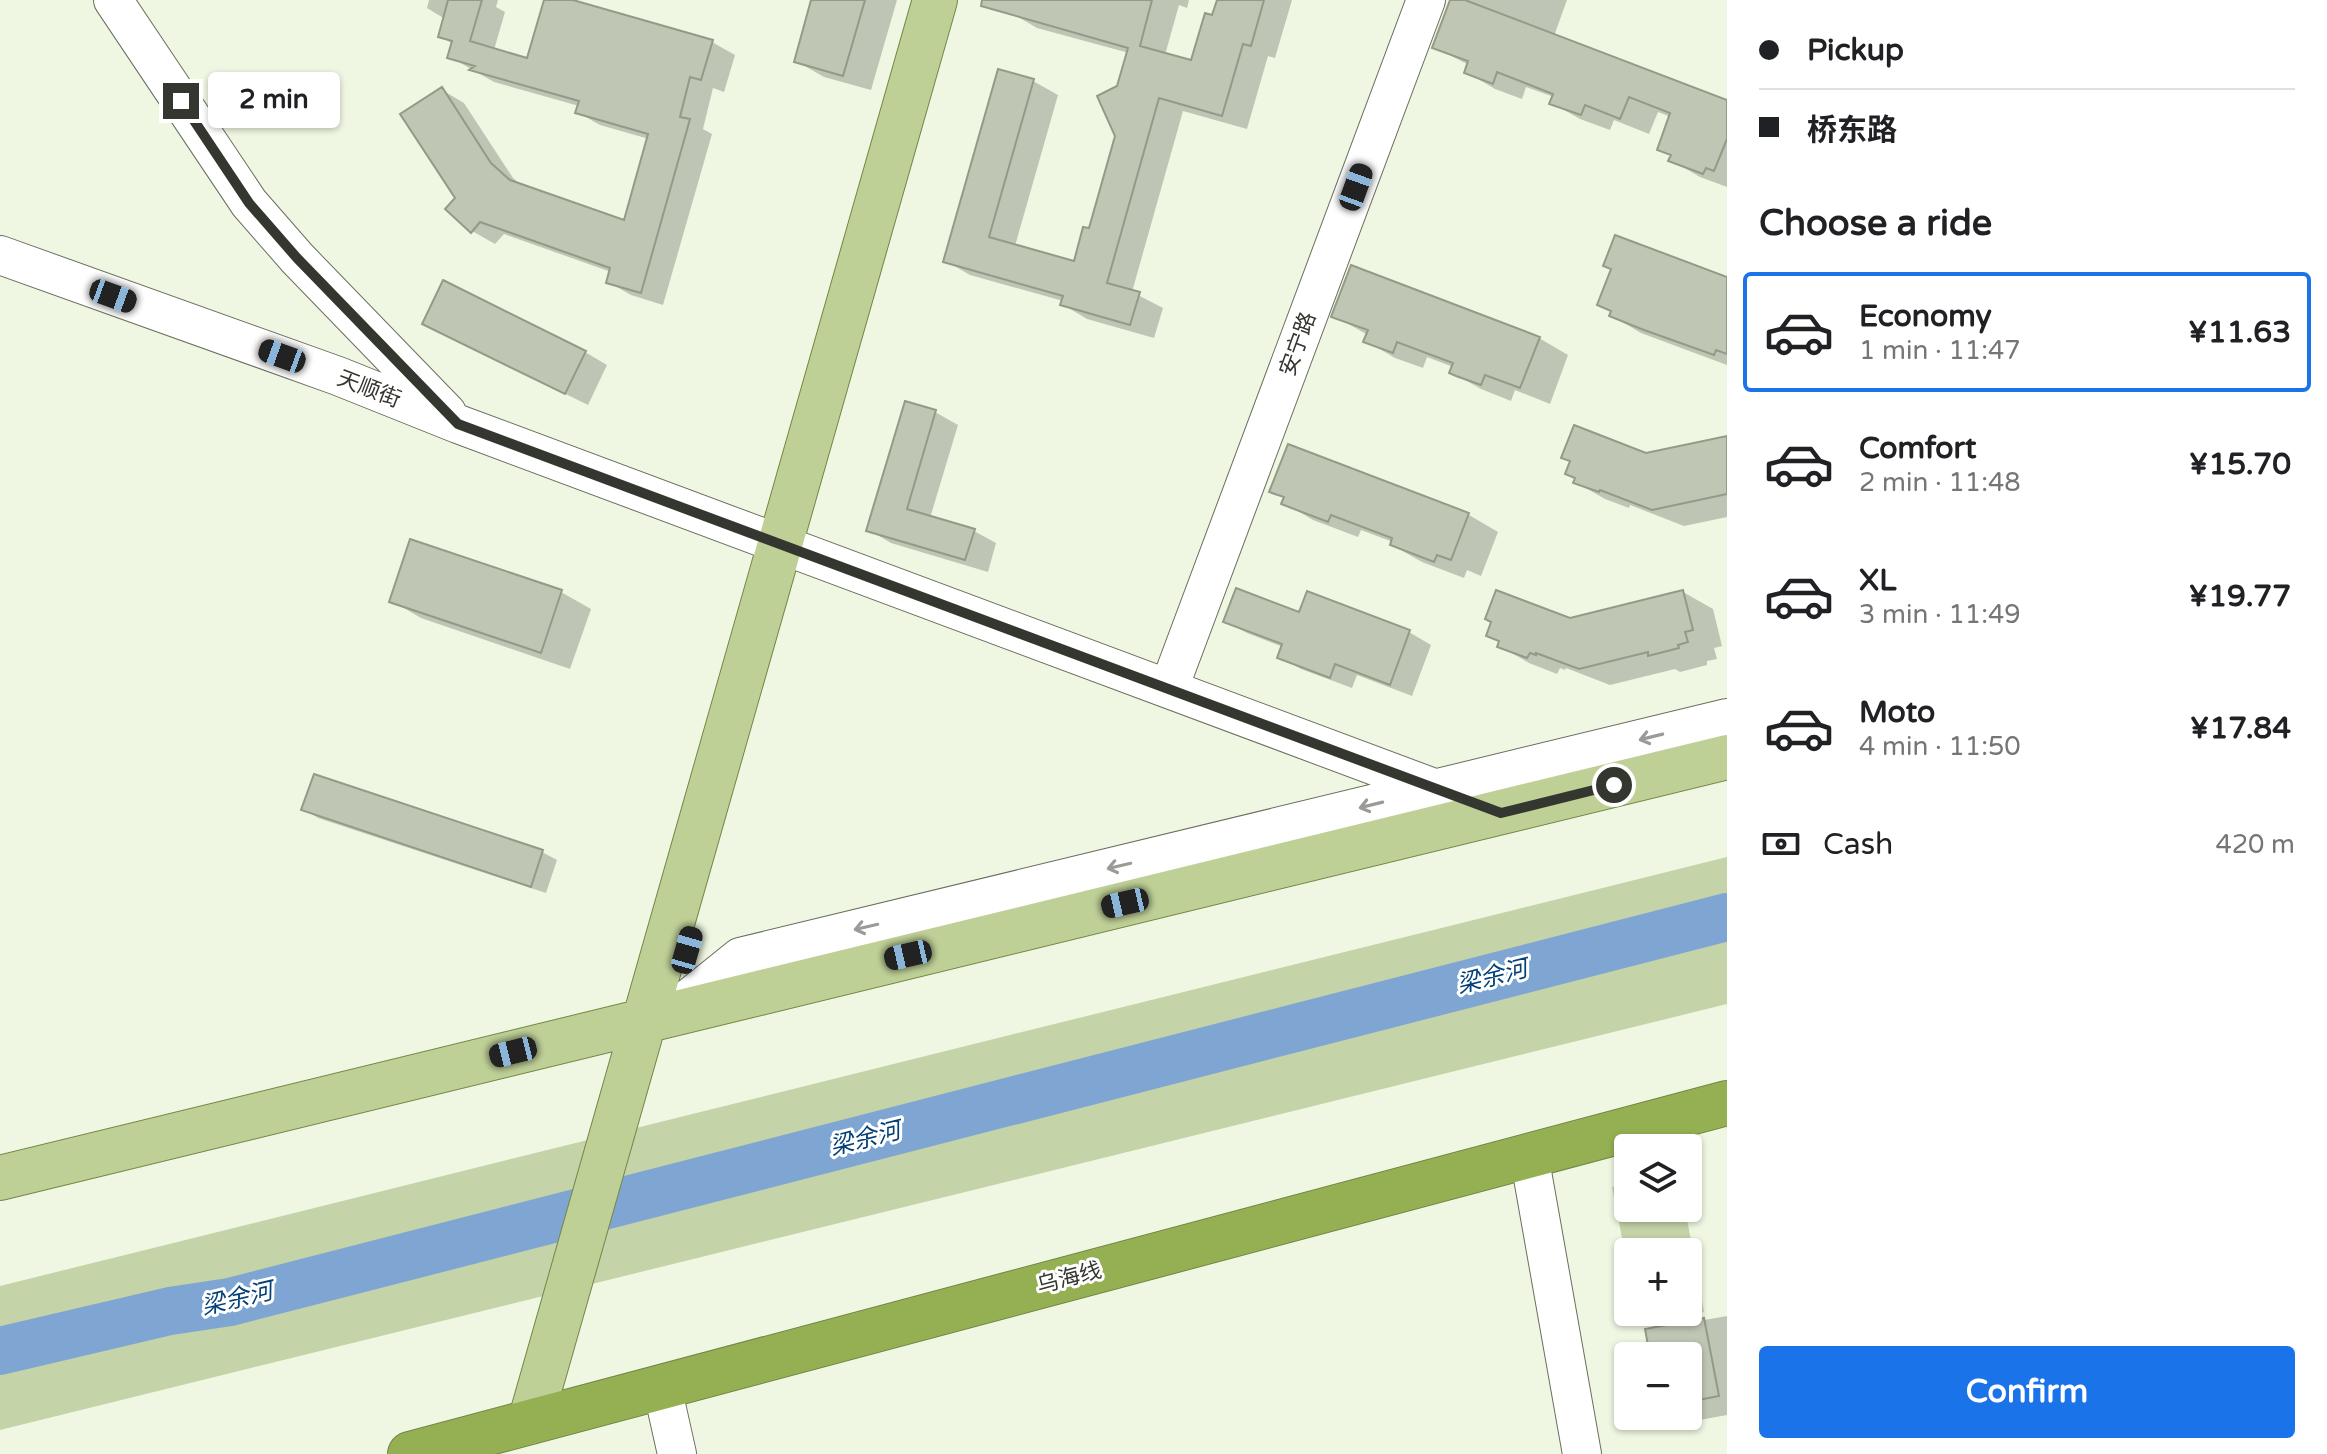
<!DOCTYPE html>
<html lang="en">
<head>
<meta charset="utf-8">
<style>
	:root { --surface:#fff; --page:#f2f2f2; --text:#202124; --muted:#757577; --line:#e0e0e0; --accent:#1a73e8 }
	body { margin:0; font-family:"Varela Round","Noto Sans SC",sans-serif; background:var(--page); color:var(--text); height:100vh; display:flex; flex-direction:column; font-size:30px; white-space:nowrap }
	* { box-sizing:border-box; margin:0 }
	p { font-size:26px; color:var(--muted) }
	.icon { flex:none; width:44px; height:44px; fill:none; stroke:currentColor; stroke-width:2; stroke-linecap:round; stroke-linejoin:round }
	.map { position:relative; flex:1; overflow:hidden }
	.details { display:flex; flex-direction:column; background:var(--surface); width:600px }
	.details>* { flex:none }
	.top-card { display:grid; align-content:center; height:176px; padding:0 32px; background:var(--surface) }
	.controls { position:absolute; left:1614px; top:1134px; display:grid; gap:16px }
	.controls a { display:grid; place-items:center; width:88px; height:88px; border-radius:8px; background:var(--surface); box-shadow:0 2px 6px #0004; font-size:40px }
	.end { position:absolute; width:36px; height:36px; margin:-18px; border:10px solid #34372f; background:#fff; box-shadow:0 0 0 4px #fff }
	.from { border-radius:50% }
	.bubble { position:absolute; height:56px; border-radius:8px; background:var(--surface); box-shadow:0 2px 6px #0004; font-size:26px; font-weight:700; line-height:56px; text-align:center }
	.car { position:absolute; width:24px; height:48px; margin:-24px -12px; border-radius:10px; box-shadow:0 0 6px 2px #0007; background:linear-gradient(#222 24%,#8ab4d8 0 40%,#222 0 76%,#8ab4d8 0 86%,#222 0) }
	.top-card b { display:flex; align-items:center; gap:28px; height:76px; font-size:30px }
	.top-card b+b { border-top:2px solid var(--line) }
	.top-card i { width:20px; height:20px; background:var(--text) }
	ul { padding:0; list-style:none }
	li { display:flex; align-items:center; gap:24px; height:120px; margin:0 16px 12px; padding:0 16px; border:4px solid transparent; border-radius:8px }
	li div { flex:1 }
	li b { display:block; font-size:30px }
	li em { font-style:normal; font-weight:700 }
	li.current { border-color:var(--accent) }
	li>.icon { width:72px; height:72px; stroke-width:1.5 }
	h2 { padding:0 32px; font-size:36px; line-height:96px }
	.pay { display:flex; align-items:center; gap:20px; height:88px; padding:0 32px; font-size:30px }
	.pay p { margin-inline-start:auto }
	.primary-button { display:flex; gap:16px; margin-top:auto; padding:16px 32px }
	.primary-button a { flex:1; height:92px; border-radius:8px; background:var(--accent); color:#fff; font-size:32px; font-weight:700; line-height:92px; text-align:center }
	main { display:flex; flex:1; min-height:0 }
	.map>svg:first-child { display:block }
</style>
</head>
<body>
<main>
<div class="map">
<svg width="1727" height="1454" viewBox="0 0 1727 1454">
	<rect width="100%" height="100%" fill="#eff7e2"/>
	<path fill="#c5d3a8" d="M 1727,857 L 1727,1004 L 0,1430 L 0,1286 Z
		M 1628,1184 L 1628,1208 L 1685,1208 L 1704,1312 L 1639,1324 L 1636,1312 L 1688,1312 L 1688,1252 L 1628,1252 L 1628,1268 L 1612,1187 Z"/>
	<path fill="#0003" d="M 429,0 L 498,0 L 496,7 L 505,12 L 494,50 L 529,60 L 546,0 L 565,0 L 712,42 L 735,55 L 724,92 L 713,88 L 703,129 L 712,134 L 663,305 L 631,295 L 608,282 L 611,272 L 504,234 L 495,244 L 472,231 L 457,198 L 442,90 L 464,103 L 513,178 L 523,187 L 625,223 L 649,139 L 600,125 L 577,112 L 579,106 L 494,82 L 450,57 L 453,44 L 440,36 L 445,19 L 427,8 Z
		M 813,0 L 897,0 L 871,90 L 824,77 L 796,61 Z
		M 1017,0 L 1189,0 L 1187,8 L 1179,5 L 1165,55 L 1192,63 L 1214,18 L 1219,0 L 1292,0 L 1275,58 L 1268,56 L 1247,129 L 1183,111 L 1132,292 L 1163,308 L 1154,338 L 1087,319 L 1062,304 L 1063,301 L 970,275 L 946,261 L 1033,81 L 1058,95 L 1015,246 L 1075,263 L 1091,231 L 1118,136 L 1119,87 L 1129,53 L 1037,28 L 1013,14 Z
		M 1452,0 L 1567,0 L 1554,36 L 1727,102 L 1727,187 L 1700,177 L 1671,160 L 1672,156 L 1659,149 L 1671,117 L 1658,112 L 1649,134 L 1614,120 L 1610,130 L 1580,119 L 1552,103 L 1554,97 L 1526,87 L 1522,99 L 1495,89 L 1466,72 L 1469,65 L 1434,47 Z
		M 1727,280 L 1727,365 L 1641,333 L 1612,316 Z
		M 1334,316 L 1539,338 L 1568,355 L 1550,404 L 1515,390 L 1511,401 L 1481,389 L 1451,372 L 1453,367 L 1427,357 L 1423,368 L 1395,358 L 1366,341 L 1368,335 Z
		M 447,336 L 585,352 L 607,365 L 588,405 Z
		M 935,412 L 958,425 L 930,518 L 974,531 L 996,543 L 988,572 L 891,543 L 869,530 Z
		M 1727,438 L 1727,517 L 1684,526 L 1630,505 L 1629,508 L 1605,499 L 1575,482 L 1646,455 Z
		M 1289,446 L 1469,515 L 1498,532 L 1481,576 L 1467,570 L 1464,578 L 1422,562 L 1392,545 L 1393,542 L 1361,530 L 1358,537 L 1313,520 L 1284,503 L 1285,498 L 1272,491 Z
		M 561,592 L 591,609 L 570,669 L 421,618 L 392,601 Z
		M 1683,592 L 1713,609 L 1722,646 L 1714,648 L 1717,659 L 1707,661 L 1707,665 L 1680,672 L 1675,669 L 1610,685 L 1566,668 L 1565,670 L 1560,668 L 1557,674 L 1529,663 L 1500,646 L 1501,642 L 1488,635 L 1570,620 Z
		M 1308,594 L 1409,632 L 1431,645 L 1412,696 L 1357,675 L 1352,688 L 1301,669 L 1280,657 L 1283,647 L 1247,633 L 1225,621 L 1300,615 Z
		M 304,809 L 542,852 L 557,860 L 546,893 L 318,818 Z
		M 1727,1316 L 1727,1415 L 1689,1422 L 1679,1416 L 1688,1416 L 1688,1356 L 1652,1356 L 1647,1330 Z"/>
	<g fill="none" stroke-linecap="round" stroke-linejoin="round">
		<path stroke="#7fa6d3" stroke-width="48" d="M 0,1351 L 170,1311 L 230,1302 L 1727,917"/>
	</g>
	<path fill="#bfc6b3" stroke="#949a88" stroke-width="2" d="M 448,0 L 482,0 L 470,41 L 527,58 L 544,0 L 573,0 L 713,40 L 701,80 L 690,77 L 680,117 L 690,119 L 641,293 L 606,283 L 610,268 L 480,222 L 471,233 L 445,209 L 455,198 L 400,114 L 442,87 L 491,163 L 510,180 L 624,220 L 648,134 L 575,113 L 579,101 L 469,70 L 475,66 L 447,58 L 452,41 L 438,37 Z
		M 811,0 L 865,0 L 843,76 L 794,62 Z
		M 982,0 L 1152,0 L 1140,46 L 1191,60 L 1205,13 L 1212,15 L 1217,0 L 1264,0 L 1251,46 L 1243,44 L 1222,116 L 1159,98 L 1107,283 L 1140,292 L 1130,325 L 1060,305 L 1063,296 L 943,262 L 998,69 L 1034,79 L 989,237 L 1074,261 L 1083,227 L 1089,228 L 1115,136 L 1097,96 L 1117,86 L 1128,48 L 981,6 Z
		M 1450,0 L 1465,0 L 1727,100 L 1727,139 L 1714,171 L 1706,168 L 1703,174 L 1668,161 L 1671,155 L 1657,150 L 1670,113 L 1629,97 L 1620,119 L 1585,105 L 1581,115 L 1549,104 L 1553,94 L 1497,72 L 1493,84 L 1464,73 L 1468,61 L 1432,48 Z
		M 1615,235 L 1727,277 L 1727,354 L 1716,350 L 1714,355 L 1644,330 L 1609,316 L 1611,311 L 1597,305 L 1611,269 L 1603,266 Z
		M 1351,265 L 1540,337 L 1520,388 L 1485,375 L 1481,385 L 1456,376 L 1449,373 L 1453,363 L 1397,342 L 1393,353 L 1363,342 L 1368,330 L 1331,317 Z
		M 443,280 L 586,351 L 565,394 L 422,324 Z
		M 905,401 L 936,410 L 907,509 L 975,529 L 965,560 L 866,531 Z
		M 1574,425 L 1646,453 L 1727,436 L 1727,494 L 1652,510 L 1600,490 L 1599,492 L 1573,483 L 1575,478 L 1565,474 L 1570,461 L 1561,458 Z
		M 1288,444 L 1469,513 L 1451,560 L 1437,555 L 1434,562 L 1390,545 L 1392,538 L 1331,515 L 1328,522 L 1281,504 L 1284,497 L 1269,492 Z
		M 410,539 L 562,590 L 541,653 L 389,602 Z
		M 1236,588 L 1299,612 L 1307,591 L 1410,630 L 1390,685 L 1335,664 L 1330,678 L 1277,658 L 1282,644 L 1223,622 Z
		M 1496,590 L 1570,618 L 1683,590 L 1693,630 L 1685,632 L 1688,642 L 1678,645 L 1679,648 L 1648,656 L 1648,652 L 1579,669 L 1536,653 L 1536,655 L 1530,653 L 1527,658 L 1497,647 L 1499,641 L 1486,636 L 1491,622 L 1485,619 Z
		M 314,774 L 543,850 L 531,887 L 301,810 Z
		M 1704,1318 L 1719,1396 L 1688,1402 L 1688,1356 L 1650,1356 L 1645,1329 Z"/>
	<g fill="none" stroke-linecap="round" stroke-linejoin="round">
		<g stroke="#696f5e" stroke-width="40">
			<path id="minor" d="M 113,0 L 249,203 L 297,258 L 447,413
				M 0,255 L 338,376 L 458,424 L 1501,813
				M 1169,688 L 1426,0
				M 669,1014 L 740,957 L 1727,718
				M 1529,1155 L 1582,1454
				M 662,1387 L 677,1454"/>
		</g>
		<g stroke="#738646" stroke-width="46">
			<path id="major" d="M 0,1178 L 1727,757
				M 530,1422 L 935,0"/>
		</g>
		<g stroke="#738646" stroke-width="46">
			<path id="highway" d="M 410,1454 L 1727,1103"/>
		</g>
		<use href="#minor" stroke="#fff" stroke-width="38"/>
		<use href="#major" stroke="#bfd097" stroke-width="44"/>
		<use href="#highway" stroke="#95b052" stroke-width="44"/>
	</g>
	<defs><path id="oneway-shaft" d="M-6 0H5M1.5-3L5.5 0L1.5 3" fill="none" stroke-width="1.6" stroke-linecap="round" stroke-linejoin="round" transform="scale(2)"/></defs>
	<g stroke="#9a9b97">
		<use href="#oneway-shaft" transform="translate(1651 737) rotate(166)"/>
		<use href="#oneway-shaft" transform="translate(1371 805) rotate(166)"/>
		<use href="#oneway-shaft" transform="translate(1119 866) rotate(167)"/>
		<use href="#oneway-shaft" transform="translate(866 927) rotate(167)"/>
	</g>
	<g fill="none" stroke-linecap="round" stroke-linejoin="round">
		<path stroke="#34372f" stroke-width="10" d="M 181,101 L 249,203 L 297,258 L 458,424 L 1501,813 L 1614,785"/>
	</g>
	<g text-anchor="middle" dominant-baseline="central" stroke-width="6" stroke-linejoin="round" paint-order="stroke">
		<g font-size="22" fill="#34372f" stroke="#fff">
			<text transform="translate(1298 344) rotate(-70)">安宁路</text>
			<text transform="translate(369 389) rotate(21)">天顺街</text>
			<text transform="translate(1069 1278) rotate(-15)">乌海线</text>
		</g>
		<g font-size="24" font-style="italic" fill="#034077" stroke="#fff">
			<text transform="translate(1492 977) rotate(-14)">梁余河</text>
			<text transform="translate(865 1139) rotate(-14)">梁余河</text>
			<text transform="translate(237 1299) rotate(-13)">梁余河</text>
		</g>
	</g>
</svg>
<div class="controls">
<a><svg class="icon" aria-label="layers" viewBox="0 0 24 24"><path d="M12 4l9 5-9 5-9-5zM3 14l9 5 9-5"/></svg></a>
<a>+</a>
<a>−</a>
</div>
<i class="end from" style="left:1614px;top:785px"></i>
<i class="end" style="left:181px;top:101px"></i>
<div class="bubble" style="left:208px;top:72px;width:132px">2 min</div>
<i class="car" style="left:1356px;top:187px;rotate:20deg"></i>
<i class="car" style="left:113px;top:296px;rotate:110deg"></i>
<i class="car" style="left:282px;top:356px;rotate:290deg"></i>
<i class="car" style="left:1125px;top:903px;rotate:257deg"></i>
<i class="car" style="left:687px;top:950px;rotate:16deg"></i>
<i class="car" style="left:908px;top:955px;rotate:257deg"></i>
<i class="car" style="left:513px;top:1052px;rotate:256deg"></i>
</div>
<section class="details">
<div class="top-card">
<b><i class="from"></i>Pickup</b>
<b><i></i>桥东路</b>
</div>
<h2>Choose a ride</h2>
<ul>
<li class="current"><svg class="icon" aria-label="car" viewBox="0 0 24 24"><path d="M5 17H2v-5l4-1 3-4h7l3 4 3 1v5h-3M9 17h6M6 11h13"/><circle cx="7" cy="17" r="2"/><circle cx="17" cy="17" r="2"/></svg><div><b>Economy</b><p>1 min · 11:47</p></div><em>¥11.63</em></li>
<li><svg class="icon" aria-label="car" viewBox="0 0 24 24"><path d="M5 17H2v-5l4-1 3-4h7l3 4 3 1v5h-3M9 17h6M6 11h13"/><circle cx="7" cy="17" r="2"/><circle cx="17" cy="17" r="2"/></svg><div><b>Comfort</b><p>2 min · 11:48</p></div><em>¥15.70</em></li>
<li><svg class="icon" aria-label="car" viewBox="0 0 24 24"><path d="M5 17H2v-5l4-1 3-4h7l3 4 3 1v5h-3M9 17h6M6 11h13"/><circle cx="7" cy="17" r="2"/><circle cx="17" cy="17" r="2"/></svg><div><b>XL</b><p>3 min · 11:49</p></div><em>¥19.77</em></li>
<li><svg class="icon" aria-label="car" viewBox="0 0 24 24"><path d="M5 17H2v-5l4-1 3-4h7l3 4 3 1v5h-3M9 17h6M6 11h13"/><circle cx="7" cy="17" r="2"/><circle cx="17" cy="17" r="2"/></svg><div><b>Moto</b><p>4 min · 11:50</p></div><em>¥17.84</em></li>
</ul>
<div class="pay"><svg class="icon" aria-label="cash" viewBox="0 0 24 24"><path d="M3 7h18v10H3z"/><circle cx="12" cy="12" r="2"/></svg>Cash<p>420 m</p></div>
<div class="primary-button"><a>Confirm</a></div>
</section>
</main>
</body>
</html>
